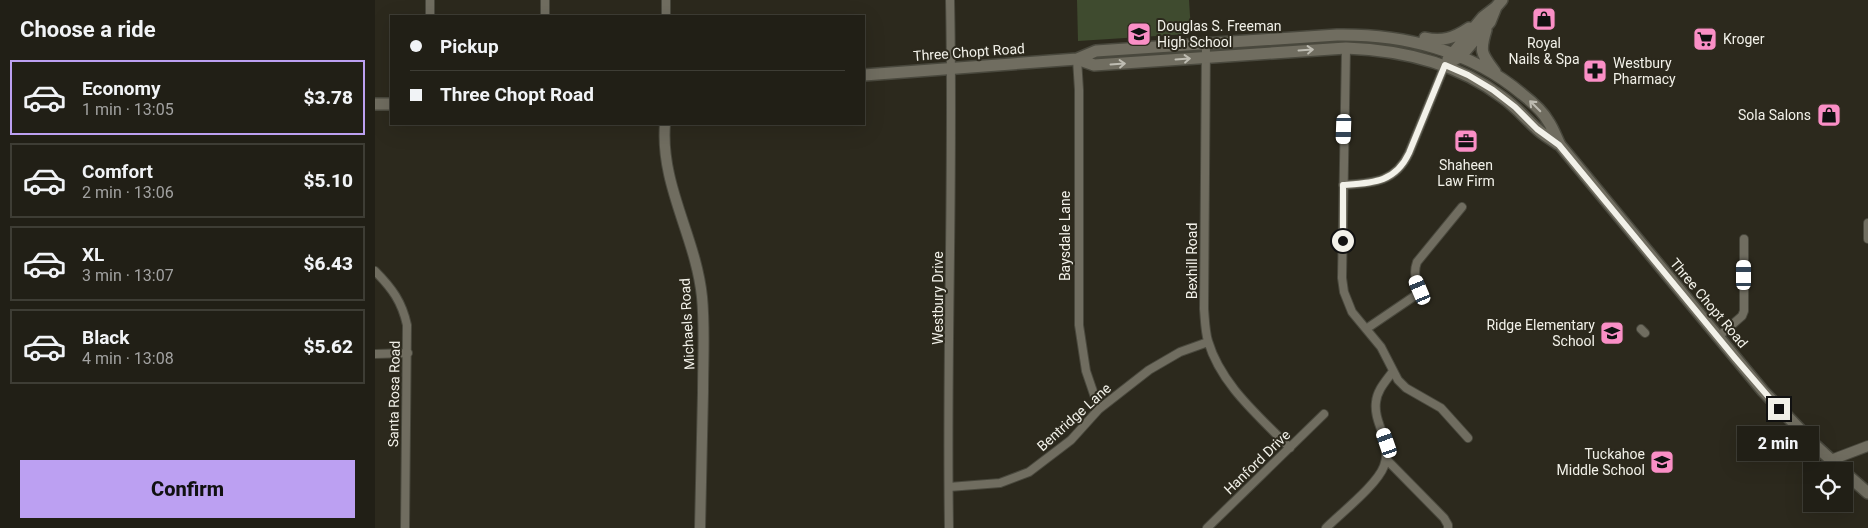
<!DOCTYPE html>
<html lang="en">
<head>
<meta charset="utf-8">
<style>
	:root { --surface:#211f16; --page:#2d2c23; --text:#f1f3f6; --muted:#a2a2a1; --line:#3e3d35; --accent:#bca0f2 }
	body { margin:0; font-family:Roboto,sans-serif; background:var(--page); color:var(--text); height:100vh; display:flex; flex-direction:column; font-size:19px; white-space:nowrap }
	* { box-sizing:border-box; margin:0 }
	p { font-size:16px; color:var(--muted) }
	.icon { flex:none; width:28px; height:28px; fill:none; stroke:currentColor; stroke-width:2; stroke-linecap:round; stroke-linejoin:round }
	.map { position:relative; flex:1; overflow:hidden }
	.sheet { display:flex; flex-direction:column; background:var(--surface); width:375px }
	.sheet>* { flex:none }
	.hud { position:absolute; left:15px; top:15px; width:475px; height:110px; border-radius:0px; box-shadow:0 5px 20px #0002,0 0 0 1px var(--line); display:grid; align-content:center; height:110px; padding:0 20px; background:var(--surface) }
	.controls { position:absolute; left:1428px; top:462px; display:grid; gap:10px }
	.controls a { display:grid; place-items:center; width:50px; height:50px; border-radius:0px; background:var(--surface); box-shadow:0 5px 20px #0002,0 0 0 1px var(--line); font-size:25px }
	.end { position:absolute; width:22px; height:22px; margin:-11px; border:6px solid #f2f1e9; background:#111; box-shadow:0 0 0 2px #111 }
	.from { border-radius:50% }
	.bubble { position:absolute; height:35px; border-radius:0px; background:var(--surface); box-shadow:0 5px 20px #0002,0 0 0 1px var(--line); font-size:16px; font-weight:800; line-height:35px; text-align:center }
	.car { position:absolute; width:15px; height:30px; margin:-15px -8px; border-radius:6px; box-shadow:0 0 4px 1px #0007; background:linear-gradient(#fff 24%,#345 0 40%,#fff 0 76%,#345 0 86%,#fff 0) }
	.hud b { display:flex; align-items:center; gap:18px; height:48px; font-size:19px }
	.hud b+b { border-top:1px solid var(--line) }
	.hud i { width:12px; height:12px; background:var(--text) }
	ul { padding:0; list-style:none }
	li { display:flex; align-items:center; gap:15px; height:75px; margin:0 10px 8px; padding:0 10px; border:2px solid var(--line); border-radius:0px }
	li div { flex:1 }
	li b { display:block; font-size:19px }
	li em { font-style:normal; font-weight:800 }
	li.on { border-color:var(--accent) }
	li>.icon { width:45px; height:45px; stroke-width:1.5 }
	h2 { padding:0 20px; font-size:22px; line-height:60px }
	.primary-button { display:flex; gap:10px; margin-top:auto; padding:10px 20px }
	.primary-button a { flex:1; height:58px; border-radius:0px; background:var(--accent); color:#111; font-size:20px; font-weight:800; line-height:58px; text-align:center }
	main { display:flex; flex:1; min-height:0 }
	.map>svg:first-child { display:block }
</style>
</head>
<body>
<main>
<section class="sheet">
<h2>Choose a ride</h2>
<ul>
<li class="on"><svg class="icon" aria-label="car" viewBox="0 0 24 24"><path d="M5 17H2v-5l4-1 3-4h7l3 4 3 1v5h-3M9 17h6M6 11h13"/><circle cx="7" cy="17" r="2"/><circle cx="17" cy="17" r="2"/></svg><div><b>Economy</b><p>1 min · 13:05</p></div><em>$3.78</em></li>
<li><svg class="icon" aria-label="car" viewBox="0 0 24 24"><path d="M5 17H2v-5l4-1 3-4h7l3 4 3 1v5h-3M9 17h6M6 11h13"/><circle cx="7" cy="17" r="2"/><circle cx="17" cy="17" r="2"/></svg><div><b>Comfort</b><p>2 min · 13:06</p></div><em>$5.10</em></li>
<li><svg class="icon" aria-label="car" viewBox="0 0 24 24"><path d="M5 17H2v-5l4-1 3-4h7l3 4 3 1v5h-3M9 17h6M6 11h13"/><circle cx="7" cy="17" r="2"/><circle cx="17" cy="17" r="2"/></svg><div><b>XL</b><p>3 min · 13:07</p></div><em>$6.43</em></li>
<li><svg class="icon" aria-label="car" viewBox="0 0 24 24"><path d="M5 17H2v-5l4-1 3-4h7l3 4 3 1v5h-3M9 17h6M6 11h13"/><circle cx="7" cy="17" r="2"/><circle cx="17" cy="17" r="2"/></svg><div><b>Black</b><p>4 min · 13:08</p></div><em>$5.62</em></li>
</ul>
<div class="primary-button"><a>Confirm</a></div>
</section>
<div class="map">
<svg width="1493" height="528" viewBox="0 0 1493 528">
	<rect width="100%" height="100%" fill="#2c291d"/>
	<path fill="#3f4b2f" d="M 702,0 L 814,0 L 816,31 L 813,34 L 703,41 Z"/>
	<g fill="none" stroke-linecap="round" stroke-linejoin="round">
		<g stroke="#49483d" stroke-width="10">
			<path id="minor" d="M 55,16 L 55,0
				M 170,16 L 170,0
				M 291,16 L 291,0
				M 831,43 L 829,309 C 830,320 830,331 833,341 C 846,385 884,416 915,448
				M 971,48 L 967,278 L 969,292 L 977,312 L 1006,347 L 1023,380 L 1031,388 L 1066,408 L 1093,438
				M 702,59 L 704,90 L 704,325 L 711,371 L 724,409
				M 968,185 C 997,183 1020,183 1034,153 L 1070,65
				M 1493,223 L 1493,239
				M 0,271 C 17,288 27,302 32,325 L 30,528
				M 991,329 L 1044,293 L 1045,290 C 1041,280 1038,273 1042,262 L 1087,207
				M 1266,329 L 1270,333
				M 1343,337 L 1367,316 L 1369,311 L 1369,239
				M 0,354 L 33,353
				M 1011,459 L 1069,518 L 1073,525 L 1073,528
				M 574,487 L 625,483 L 654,472 L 696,440 L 724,409 L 774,370 L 805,352 L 833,342
				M 574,528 C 571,352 579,176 575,0
				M 832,528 L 949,414
				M 951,528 C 966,513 1002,485 1009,466 C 1018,441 998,424 1001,402 C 1002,390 1011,381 1018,371"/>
		</g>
		<g stroke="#49483d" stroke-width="12">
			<path id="tertiary" d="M 290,124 C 285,185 321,237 327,297 C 330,328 328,360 328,392 C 327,437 326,483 325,528
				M 1456,460 L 1493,446"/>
		</g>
		<g stroke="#49483d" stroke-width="14">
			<path id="secondary" d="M 1111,30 C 1104,53 1107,54 1120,72
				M 1050,38 C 1067,42 1079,38 1094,28
				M 702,59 L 719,65 L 971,48 C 1027,50 1081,62 1127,97 C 1140,106 1150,118 1161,128 C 1167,134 1176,139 1183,144
				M 1073,59 L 1108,17 L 1121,7 L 1127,0
				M 1079,60 L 1086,56 L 1115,22 L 1121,7
				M 489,75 L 702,59 L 721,51 L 962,35 C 1028,34 1095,50 1147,94 C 1156,101 1167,110 1173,121 C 1178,128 1181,137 1185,145 L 1388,391 L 1441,446 L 1468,471
				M 0,104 L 16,104
				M 1469,472 L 1493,493"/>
		</g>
		<use href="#minor" stroke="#706d60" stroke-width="8"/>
		<use href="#tertiary" stroke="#706d60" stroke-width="10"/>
		<use href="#secondary" stroke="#706d60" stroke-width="11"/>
	</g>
	<defs><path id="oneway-shaft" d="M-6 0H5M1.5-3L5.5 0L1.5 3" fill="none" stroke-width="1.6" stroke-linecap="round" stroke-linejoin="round" transform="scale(1.25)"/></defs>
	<g stroke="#bebcb2">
		<use href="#oneway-shaft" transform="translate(931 50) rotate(-4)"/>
		<use href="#oneway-shaft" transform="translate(808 59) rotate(-4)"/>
		<use href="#oneway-shaft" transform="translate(743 64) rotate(-4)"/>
		<use href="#oneway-shaft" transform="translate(1160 106) rotate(-135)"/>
	</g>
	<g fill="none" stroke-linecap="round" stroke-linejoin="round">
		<path stroke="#f2f1e9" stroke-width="6" d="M 968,241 L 968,185 C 997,183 1020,183 1034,153 L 1070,65 L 1093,75 L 1118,90 L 1140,107 L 1162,129 L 1184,145 L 1360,358 L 1404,409"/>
	</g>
	<defs>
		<g id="shop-square" transform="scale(1.25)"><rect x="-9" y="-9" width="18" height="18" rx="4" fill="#fa8fc6" stroke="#2c291d"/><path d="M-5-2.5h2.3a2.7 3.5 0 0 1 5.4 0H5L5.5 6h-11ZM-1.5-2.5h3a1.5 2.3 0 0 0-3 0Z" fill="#111"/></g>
		<g id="school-square" transform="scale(1.25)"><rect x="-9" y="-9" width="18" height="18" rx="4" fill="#fa8fc6" stroke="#2c291d"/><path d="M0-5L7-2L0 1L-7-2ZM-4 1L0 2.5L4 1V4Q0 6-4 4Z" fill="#111"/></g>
		<g id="supermarket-square" transform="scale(1.25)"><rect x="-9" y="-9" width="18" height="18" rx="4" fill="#fa8fc6" stroke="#2c291d"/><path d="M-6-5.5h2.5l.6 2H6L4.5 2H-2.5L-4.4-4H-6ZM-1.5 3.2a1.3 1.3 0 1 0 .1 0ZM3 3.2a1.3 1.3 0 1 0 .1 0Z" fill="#111"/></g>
		<g id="pharmacy-square" transform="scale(1.25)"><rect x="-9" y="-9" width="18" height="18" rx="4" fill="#fa8fc6" stroke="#2c291d"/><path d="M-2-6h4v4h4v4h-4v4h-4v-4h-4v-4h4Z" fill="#111"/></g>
		<g id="office-square" transform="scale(1.25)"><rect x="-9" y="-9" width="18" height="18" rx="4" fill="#fa8fc6" stroke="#2c291d"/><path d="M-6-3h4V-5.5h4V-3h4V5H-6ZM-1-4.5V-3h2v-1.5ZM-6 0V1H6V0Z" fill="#111"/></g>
	</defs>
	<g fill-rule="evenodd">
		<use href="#shop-square" x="1169" y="19"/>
		<use href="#school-square" x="764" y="34"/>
		<use href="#supermarket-square" x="1330" y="39"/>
		<use href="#pharmacy-square" x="1220" y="71"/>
		<use href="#shop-square" x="1454" y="115"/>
		<use href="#office-square" x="1091" y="141"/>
		<use href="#school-square" x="1237" y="333"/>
		<use href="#school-square" x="1287" y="462"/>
	</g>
	<g text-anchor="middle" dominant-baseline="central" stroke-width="4" stroke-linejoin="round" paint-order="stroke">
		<g font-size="14" fill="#f2f1e9" stroke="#2c291d" text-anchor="start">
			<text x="782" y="26">Douglas S. Freeman<tspan x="782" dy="16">High School</tspan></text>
			<text x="1348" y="39">Kroger</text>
			<text x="1169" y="43" text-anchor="middle">Royal<tspan x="1169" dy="16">Nails &amp; Spa</tspan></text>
			<text x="1238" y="63">Westbury<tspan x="1238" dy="16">Pharmacy</tspan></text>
			<text x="1436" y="115" text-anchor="end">Sola Salons</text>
			<text x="1091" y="165" text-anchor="middle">Shaheen<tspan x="1091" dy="16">Law Firm</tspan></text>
			<text x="1220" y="325" text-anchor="end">Ridge Elementary<tspan x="1220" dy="16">School</tspan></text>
			<text x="1270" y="454" text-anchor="end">Tuckahoe<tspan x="1270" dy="16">Middle School</tspan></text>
		</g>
		<g font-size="14" fill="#f2f1e9" stroke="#2c291d">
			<text transform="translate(594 52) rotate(-4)">Three Chopt Road</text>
			<text transform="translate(690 236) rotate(-90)">Baysdale Lane</text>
			<text transform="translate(817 261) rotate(-90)">Bexhill Road</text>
			<text transform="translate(563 298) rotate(-90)">Westbury Drive</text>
			<text transform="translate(1334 303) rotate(50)">Three Chopt Road</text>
			<text transform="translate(312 324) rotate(-93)">Michaels Road</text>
			<text transform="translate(19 394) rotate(-89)">Santa Rosa Road</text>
			<text transform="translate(699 417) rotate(-42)">Bentridge Lane</text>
			<text transform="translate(882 462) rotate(-44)">Hanford Drive</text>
		</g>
	</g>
</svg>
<div class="controls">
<a><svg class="icon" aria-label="locate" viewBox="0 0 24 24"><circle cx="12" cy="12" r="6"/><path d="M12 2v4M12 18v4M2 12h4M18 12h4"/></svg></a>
</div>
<i class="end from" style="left:968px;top:241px"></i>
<i class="end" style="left:1404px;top:409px"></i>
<div class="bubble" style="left:1362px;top:426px;width:82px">2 min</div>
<i class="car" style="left:969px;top:129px;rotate:182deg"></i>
<i class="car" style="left:1369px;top:275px;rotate:0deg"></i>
<i class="car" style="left:1045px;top:290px;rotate:337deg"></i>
<i class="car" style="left:1012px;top:443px;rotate:341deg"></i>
<div class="hud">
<b><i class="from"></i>Pickup</b>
<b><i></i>Three Chopt Road</b>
</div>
</div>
</main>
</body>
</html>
